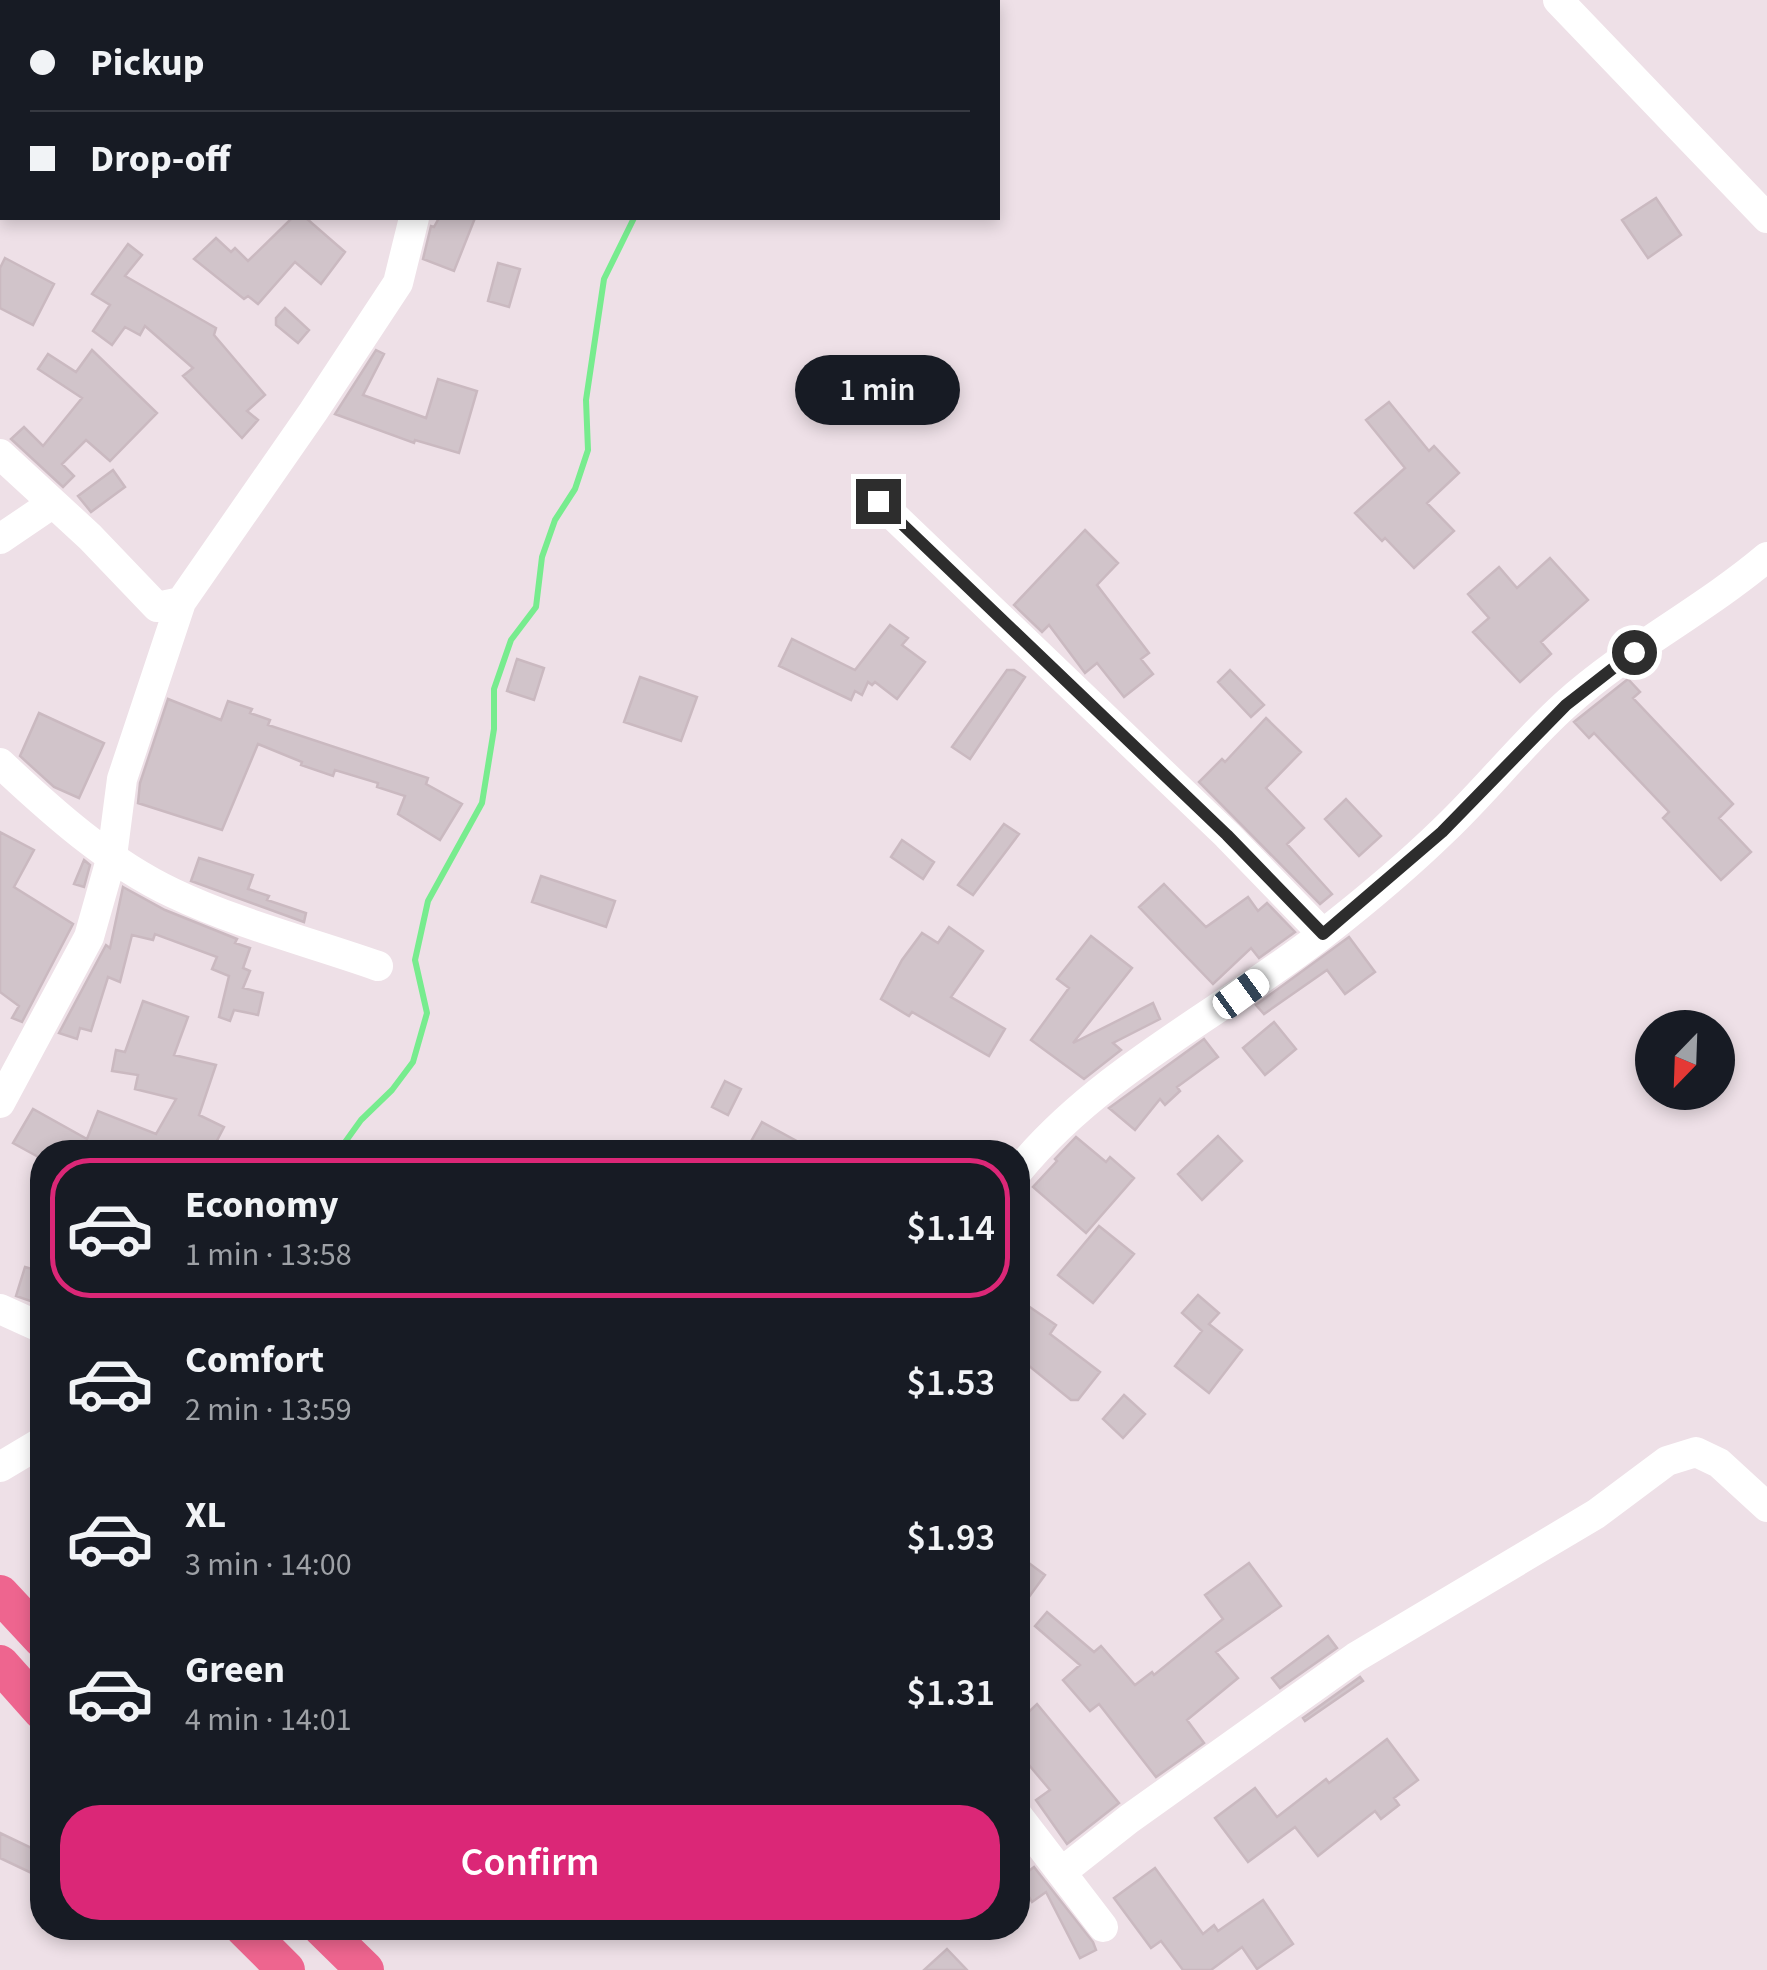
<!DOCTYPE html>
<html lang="en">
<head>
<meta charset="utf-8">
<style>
	:root { --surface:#171b24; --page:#20242c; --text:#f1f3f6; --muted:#9ea1a6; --line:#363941; --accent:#db2777 }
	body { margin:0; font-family:"Source Sans 3",sans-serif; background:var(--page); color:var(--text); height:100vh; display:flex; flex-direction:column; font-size:38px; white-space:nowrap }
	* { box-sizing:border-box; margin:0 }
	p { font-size:32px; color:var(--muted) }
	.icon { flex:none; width:55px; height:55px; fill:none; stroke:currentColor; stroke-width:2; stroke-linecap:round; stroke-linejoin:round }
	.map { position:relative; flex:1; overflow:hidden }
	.side { position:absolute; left:30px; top:1140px; width:1000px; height:800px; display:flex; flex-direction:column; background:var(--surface); border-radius:40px; box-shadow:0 5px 15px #0003 }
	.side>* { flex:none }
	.guide { position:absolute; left:0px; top:0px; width:1000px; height:220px; box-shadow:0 5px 15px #0003; display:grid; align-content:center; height:220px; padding:0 30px; background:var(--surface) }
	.needle { width:65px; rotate:203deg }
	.controls { position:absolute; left:1635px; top:1010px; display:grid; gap:20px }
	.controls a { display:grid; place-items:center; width:100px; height:100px; border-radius:50%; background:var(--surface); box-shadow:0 5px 15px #0003; font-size:50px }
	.end { position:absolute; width:45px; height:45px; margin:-22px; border:12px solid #2d2d2d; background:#fff; box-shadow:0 0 0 5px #fff }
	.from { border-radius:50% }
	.bubble { position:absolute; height:70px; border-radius:35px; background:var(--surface); box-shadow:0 5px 15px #0003; font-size:32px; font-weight:600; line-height:70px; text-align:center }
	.car { position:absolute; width:30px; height:60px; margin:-30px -15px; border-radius:12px; box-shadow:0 0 8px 2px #0007; background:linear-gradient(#fff 24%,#345 0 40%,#fff 0 76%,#345 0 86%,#fff 0) }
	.guide b { display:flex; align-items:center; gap:35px; height:95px; font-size:38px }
	.guide b+b { border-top:2px solid var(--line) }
	.guide i { width:25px; height:25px; background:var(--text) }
	ul { padding:18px 0 0; list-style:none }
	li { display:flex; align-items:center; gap:30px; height:140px; margin:0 20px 15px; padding:0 10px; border:5px solid transparent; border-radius:40px }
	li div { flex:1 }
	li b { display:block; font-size:38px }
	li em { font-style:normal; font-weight:600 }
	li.selected { border-color:var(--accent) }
	li>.icon { width:90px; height:90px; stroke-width:1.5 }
	.button { display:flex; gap:20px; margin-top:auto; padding:20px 30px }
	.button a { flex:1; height:115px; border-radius:40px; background:var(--accent); color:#fff; font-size:40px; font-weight:600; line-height:115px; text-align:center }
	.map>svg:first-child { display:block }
</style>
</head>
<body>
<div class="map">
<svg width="1767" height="1970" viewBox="0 0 1767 1970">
	<rect width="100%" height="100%" fill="#eee0e7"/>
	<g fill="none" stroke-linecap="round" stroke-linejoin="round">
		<path stroke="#77ec8e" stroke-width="6" d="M 671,2 L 672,0
			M 338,1152 L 361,1120 L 392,1090 L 413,1062 L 427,1013 L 415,960 L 428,901 L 482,803 L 494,729 L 494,689 L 511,640 L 536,607 L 542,557 L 555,520 L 575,489 L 588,450 L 586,400 L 604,279 L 634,218"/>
	</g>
	<path fill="#d1c4ca" stroke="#cab9c0" stroke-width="2.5" d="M 1656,198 L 1681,235 L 1648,258 L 1622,220 Z
		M 292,218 L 306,218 L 345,252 L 321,284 L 295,262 L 258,304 L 248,296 L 244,299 L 194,259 L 216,238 L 231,252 L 235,248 L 248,261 Z
		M 439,218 L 475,218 L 454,271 L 423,259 L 431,226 L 434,227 Z
		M 128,244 L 142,255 L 125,276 L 216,328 L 214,335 L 265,395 L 247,411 L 258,420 L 242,438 L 183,376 L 193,368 L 145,326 L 140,335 L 125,327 L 112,345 L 93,331 L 110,305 L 92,294 Z
		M 5,258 L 54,284 L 33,325 L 0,308 L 0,268 Z
		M 498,263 L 520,269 L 509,307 L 488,301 Z
		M 285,308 L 309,330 L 298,343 L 276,325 L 276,318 Z
		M 92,350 L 157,413 L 110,461 L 86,440 L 62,464 L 74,476 L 63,487 L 11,439 L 24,427 L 43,446 L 82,398 L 38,369 L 48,354 L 76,372 Z
		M 376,350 L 384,354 L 363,395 L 426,418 L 438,379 L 477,391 L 459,453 L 415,440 L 414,443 L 335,414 Z
		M 1389,402 L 1429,451 L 1434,446 L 1459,473 L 1427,503 L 1454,531 L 1414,568 L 1385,538 L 1382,541 L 1355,513 L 1405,468 L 1366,420 Z
		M 113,470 L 125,487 L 91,512 L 78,496 Z
		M 1085,530 L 1118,563 L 1097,585 L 1149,653 L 1141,659 L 1153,674 L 1124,697 L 1097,663 L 1085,673 L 1049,625 L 1042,632 L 1014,605 Z
		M 1550,558 L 1588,600 L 1541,642 L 1551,654 L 1520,682 L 1473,632 L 1489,618 L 1468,594 L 1499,567 L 1517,588 Z
		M 890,625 L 908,638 L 902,645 L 925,662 L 897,699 L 875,682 L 872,685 L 868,682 L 862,695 L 855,691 L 851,700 L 779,666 L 792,639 L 855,670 Z
		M 517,659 L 544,668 L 534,700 L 507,691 Z
		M 1007,670 L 1014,670 L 1025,677 L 970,759 L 952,747 Z
		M 1230,670 L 1264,705 L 1251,717 L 1218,682 Z
		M 640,677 L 697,697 L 681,741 L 624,722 Z
		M 1628,679 L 1640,692 L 1633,698 L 1733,804 L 1719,818 L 1751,852 L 1721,880 L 1663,818 L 1669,812 L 1594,733 L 1589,738 L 1574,722 Z
		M 168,699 L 221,720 L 228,701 L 252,709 L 250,713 L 270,720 L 268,725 L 428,778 L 426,784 L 462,804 L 440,840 L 398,814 L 405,796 L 377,787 L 378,783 L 335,770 L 333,776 L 301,765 L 302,762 L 258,744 L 222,830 L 138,803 L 140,783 Z
		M 39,713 L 104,743 L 79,798 L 54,787 L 20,756 Z
		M 1266,718 L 1301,752 L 1266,788 L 1304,828 L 1287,844 L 1332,894 L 1320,904 L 1199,782 L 1222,759 L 1225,762 Z
		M 1346,799 L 1381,836 L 1359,856 L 1325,819 Z
		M 1004,824 L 1019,834 L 973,895 L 958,885 Z
		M 0,832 L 34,850 L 14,887 L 73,924 L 22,1022 L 12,1018 L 19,1006 L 0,992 Z
		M 902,840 L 934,862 L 923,879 L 891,857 Z
		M 199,858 L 253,875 L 248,889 L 269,896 L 267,900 L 306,913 L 304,922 L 191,881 Z
		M 84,860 L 90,865 L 84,887 L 74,884 Z
		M 541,876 L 615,901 L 606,927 L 532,902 Z
		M 1164,884 L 1206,927 L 1248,897 L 1258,911 L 1267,903 L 1295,932 L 1259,958 L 1251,948 L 1213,984 L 1139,907 Z
		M 123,887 L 165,910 L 237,939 L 235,943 L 250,948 L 243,968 L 250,971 L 243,988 L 263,993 L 258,1015 L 234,1010 L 230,1021 L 219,1017 L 229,976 L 212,969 L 217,957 L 155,934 L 153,940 L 132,935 L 120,982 L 108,977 L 91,1031 L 80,1028 L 77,1039 L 59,1033 L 106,945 L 110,948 Z
		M 949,927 L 983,951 L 951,997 L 1005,1029 L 989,1056 L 912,1012 L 909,1016 L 881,999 L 902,960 L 922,933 L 938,943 Z
		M 1091,936 L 1132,968 L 1073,1043 L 1153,1003 L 1160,1019 L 1113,1043 L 1121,1050 L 1084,1079 L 1031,1040 L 1069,988 L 1057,979 Z
		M 1349,937 L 1375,972 L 1345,994 L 1327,970 L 1264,1014 L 1256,1005 Z
		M 143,1001 L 188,1017 L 174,1055 L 216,1065 L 199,1115 L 224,1127 L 211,1152 L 42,1152 L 42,1159 L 13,1143 L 33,1109 L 87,1139 L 98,1111 L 156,1134 L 176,1099 L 135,1089 L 138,1075 L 112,1071 L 116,1050 L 125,1052 Z
		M 1274,1022 L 1296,1049 L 1265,1075 L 1243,1048 Z
		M 1204,1039 L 1218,1057 L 1177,1087 L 1180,1091 L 1165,1105 L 1160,1099 L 1135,1130 L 1109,1108 Z
		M 725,1081 L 741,1089 L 728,1115 L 712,1107 Z
		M 762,1122 L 817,1152 L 745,1152 Z
		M 1218,1136 L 1242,1161 L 1202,1200 L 1178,1174 Z
		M 1076,1137 L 1106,1162 L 1110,1157 L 1134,1178 L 1086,1233 L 1033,1187 L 1057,1161 L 1055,1159 Z
		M 1099,1226 L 1134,1254 L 1093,1303 L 1058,1275 Z
		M 25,1267 L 42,1272 L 42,1305 L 16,1296 Z
		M 1198,1295 L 1219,1313 L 1209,1324 L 1242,1350 L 1209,1393 L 1175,1366 L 1202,1331 L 1182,1313 Z
		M 1018,1299 L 1056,1325 L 1050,1334 L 1100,1372 L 1078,1400 L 1071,1400 L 1018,1357 Z
		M 1124,1395 L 1145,1414 L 1123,1438 L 1103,1419 Z
		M 1018,1555 L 1045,1575 L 1018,1612 Z
		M 1249,1563 L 1281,1606 L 1216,1652 L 1238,1678 L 1187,1720 L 1204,1743 L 1156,1777 L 1099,1704 L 1090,1711 L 1063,1680 L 1080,1665 L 1035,1626 L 1047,1612 L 1094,1652 L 1101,1646 L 1135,1685 L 1152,1672 L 1154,1675 L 1223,1619 L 1205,1595 Z
		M 1328,1636 L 1337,1648 L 1280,1688 L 1272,1678 Z
		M 1360,1677 L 1363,1681 L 1305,1721 L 1303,1718 Z
		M 1037,1704 L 1119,1803 L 1067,1844 L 1036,1800 L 1050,1790 L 1018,1752 L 1018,1722 Z
		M 1387,1739 L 1418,1780 L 1394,1798 L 1399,1805 L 1381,1819 L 1375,1811 L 1318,1856 L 1295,1827 L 1248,1862 L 1215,1818 L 1255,1788 L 1277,1817 L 1326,1779 L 1329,1783 Z
		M 0,1833 L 42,1853 L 42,1878 L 0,1858 Z
		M 1034,1867 L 1093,1942 L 1096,1950 L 1080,1958 L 1046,1892 L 1032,1902 L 1018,1879 Z
		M 1155,1868 L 1203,1934 L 1214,1925 L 1218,1931 L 1263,1900 L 1293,1944 L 1257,1969 L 1242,1947 L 1211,1970 L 1183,1970 L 1161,1941 L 1151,1948 L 1114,1898 Z
		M 947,1949 L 967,1970 L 924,1970 Z"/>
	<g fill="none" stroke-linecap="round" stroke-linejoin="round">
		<path stroke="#fff" stroke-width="30" d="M 502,0 L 503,2
			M 1558,0 L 1767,218
			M 0,454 L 90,537 L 157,607 L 181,602
			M 878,501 L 1227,835 L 1323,934
			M 0,539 L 53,503
			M 0,763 C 51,811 109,863 173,893 C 238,924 310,942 378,966
			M 0,1103 L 89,937 L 112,856 L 122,779 L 181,602 L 313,412 L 398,283 L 414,218
			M 1018,1171 C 1100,1071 1222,1013 1323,934 C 1364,902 1406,867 1444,830 C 1486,790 1522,744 1565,705 C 1627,649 1703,611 1767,557
			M 0,1309 L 42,1328
			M 0,1467 L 42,1442
			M 1018,1816 L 1103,1927
			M 1063,1871 L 1129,1819 L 1356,1657 L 1596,1514 L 1667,1461 L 1696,1452 L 1719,1463 L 1767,1507"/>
		<path stroke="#ee658f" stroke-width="38" d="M 0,1594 L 42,1639
			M 0,1664 L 42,1711
			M 244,1928 L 286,1970
			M 322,1928 L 365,1970"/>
	</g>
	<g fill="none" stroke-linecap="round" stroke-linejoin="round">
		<path stroke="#2d2d2d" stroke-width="12" d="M 878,501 L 1227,835 L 1323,934 L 1442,832 L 1566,705 L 1634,652"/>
	</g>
</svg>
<div class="controls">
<a><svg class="needle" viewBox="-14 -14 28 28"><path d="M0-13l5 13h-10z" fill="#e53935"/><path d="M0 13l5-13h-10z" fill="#9ea1a6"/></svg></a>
</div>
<i class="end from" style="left:1634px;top:652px"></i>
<i class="end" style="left:878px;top:501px"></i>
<div class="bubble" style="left:795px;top:355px;width:165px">1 min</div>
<i class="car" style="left:1241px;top:994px;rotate:54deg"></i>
<div class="guide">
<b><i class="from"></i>Pickup</b>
<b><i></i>Drop-off</b>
</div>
<section class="side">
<ul>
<li class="selected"><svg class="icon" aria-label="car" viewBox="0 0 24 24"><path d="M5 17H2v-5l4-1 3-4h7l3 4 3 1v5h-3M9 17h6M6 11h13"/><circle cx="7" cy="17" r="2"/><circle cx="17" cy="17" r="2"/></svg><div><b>Economy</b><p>1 min · 13:58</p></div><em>$1.14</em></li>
<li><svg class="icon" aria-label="car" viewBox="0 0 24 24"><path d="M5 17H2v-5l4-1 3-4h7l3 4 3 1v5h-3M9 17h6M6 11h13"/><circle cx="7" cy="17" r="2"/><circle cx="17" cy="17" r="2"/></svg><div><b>Comfort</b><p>2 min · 13:59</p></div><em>$1.53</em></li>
<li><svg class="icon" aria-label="car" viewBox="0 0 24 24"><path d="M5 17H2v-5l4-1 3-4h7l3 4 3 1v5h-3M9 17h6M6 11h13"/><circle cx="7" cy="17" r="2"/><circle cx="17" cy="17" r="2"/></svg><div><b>XL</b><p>3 min · 14:00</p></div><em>$1.93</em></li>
<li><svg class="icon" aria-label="car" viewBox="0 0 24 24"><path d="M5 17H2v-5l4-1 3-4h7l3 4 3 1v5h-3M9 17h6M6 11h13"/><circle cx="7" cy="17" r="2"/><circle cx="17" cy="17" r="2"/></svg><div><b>Green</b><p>4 min · 14:01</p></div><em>$1.31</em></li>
</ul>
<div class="button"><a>Confirm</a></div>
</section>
</div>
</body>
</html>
